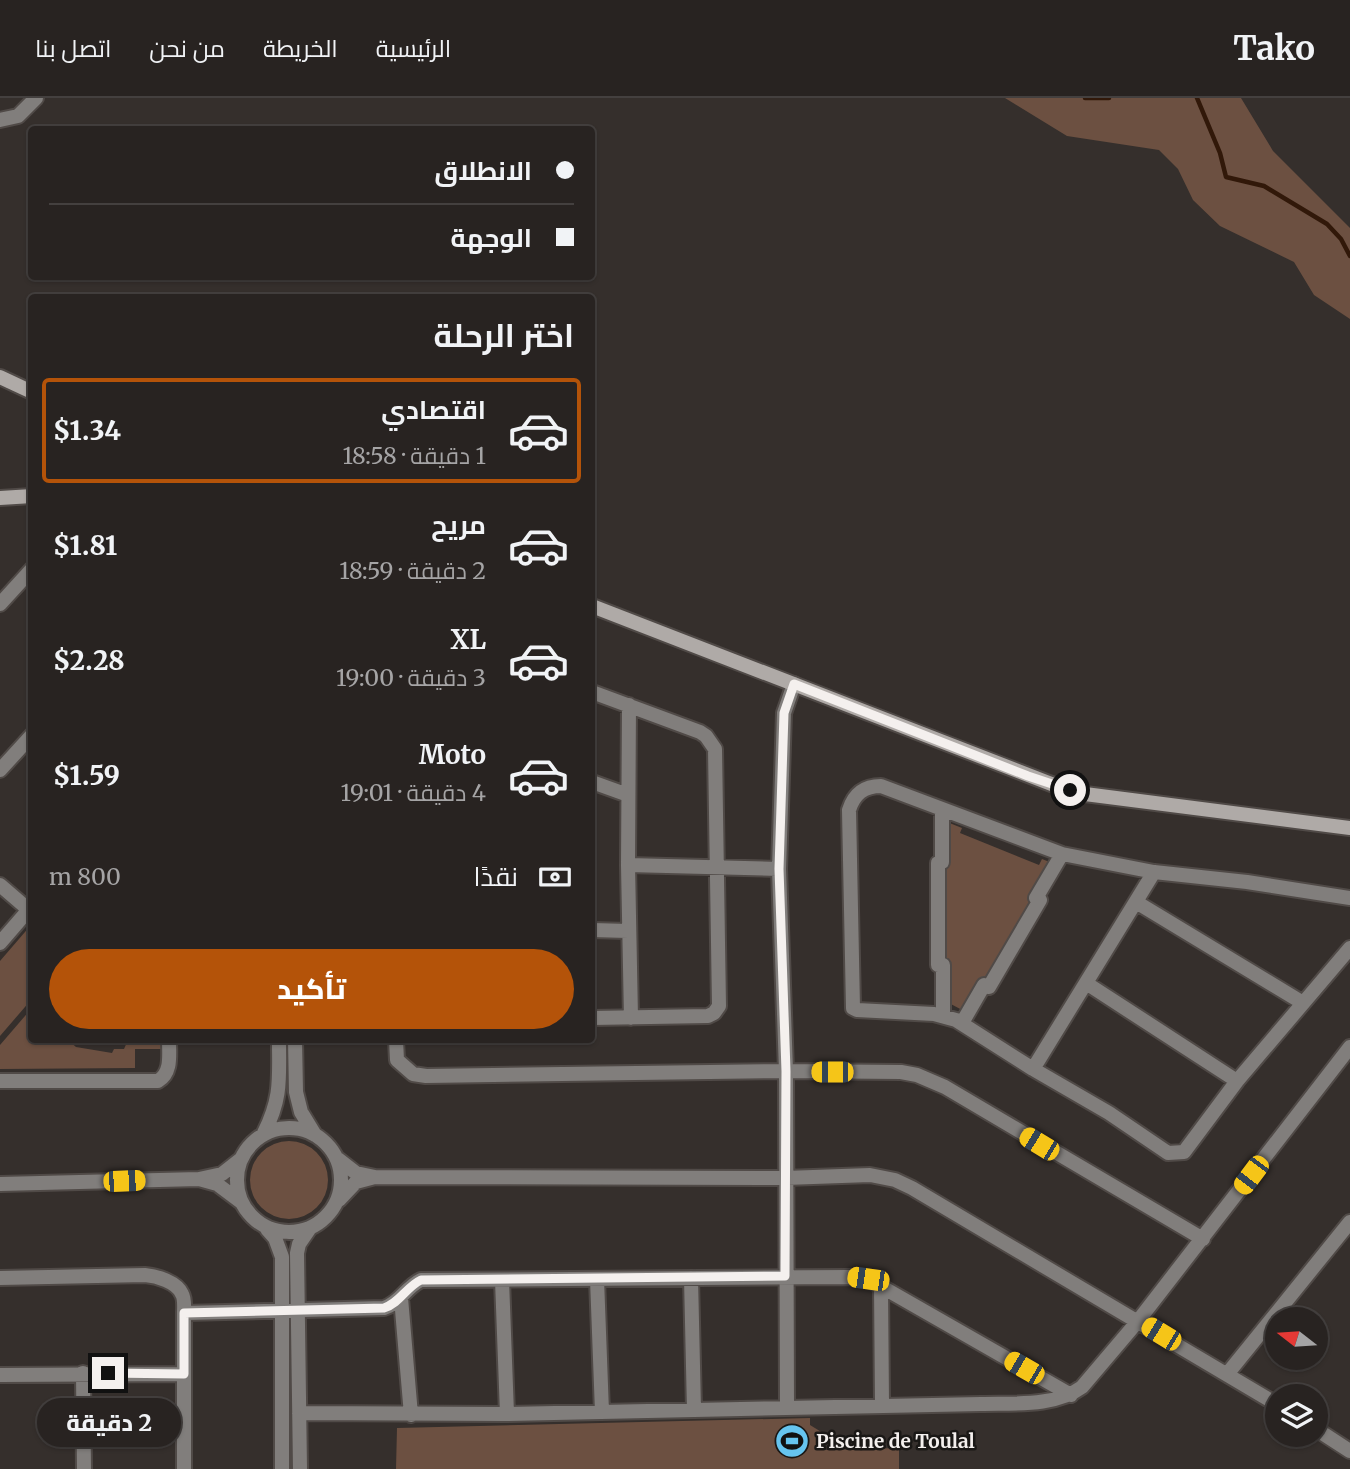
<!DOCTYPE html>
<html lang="ar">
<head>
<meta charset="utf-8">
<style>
	:root { --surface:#282321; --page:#302b2a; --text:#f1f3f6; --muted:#a5a4a5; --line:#44403f; --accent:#b45309 }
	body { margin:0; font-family:Merriweather,Cairo,serif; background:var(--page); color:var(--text); direction:rtl; height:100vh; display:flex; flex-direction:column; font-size:26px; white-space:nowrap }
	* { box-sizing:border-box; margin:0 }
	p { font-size:23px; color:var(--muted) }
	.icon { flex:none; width:38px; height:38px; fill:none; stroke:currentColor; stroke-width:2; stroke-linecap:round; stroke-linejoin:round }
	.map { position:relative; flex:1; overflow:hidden; direction:ltr }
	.details { position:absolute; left:28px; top:196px; width:567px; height:749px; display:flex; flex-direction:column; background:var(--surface); border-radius:7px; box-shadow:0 2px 5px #0004,0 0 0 2px var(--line); direction:rtl }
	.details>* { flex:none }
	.hud { position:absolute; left:28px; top:28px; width:567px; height:154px; border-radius:7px; box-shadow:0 2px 5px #0004,0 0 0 2px var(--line); direction:rtl; display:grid; align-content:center; height:154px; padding:0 21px; background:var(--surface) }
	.needle { width:46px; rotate:287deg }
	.fabs { position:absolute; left:1265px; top:1209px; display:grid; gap:14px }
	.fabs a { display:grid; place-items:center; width:63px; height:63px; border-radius:50%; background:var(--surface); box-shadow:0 2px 5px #0004,0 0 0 2px var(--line); font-size:35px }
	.end { position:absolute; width:32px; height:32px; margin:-16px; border:9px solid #f4f0ee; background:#111; box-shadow:0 0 0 4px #111 }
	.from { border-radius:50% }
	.bubble { position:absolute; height:49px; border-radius:24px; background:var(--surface); box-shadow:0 2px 5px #0004,0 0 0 2px var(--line); font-size:23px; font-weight:800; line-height:49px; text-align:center; direction:rtl }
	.car { position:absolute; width:21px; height:42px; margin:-21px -10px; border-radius:9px; box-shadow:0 0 5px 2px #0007; background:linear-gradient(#f5c518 24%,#345 0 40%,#f5c518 0 76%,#345 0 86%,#f5c518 0) }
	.hud b { display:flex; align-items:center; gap:24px; height:66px; font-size:26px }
	.hud b+b { border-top:2px solid var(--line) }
	.hud i { width:18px; height:18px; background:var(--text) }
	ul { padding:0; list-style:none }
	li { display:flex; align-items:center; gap:21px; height:105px; margin:0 14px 10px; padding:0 7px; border:4px solid transparent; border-radius:7px }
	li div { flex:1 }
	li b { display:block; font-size:26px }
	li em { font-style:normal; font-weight:800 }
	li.active { border-color:var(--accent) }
	li>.icon { width:63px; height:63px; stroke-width:1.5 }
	h2 { padding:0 21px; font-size:32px; line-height:84px }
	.pay { display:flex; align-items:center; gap:18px; height:77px; padding:0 21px; font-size:26px }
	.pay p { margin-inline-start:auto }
	.cta { display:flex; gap:14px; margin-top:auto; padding:14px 21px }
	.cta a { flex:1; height:80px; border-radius:42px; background:var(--accent); color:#fff; font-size:28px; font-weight:800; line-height:80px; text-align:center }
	header { display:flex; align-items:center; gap:42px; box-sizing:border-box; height:98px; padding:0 35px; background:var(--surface); border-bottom:2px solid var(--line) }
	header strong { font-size:33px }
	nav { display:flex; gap:38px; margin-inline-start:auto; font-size:24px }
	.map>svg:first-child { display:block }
</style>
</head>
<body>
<header>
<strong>Tako</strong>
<nav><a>الرئيسية</a><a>الخريطة</a><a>من نحن</a><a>اتصل بنا</a></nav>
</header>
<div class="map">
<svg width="1350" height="1371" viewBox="0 0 1350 1371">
	<rect width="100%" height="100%" fill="#352f2c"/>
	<path fill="#6c5041" d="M 1005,0 L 1241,0 L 1273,53 L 1350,130 L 1350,221 L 1314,197 L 1294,164 L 1220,128 L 1193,102 L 1178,71 L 1159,52 L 1067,38 Z
		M 947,724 L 962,730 L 960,735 L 1039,767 L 1042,761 L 1052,765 C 1028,817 1000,867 964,913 L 947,904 C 940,844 940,784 947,724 Z
		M 31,827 L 31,902 L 0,938 L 0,863 Z
		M 31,911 L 32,942 L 68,942 L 76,949 L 112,955 L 114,951 L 124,951 L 128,942 L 164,942 L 165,951 L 135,951 L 135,970 L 0,971 L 0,947 Z
		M250 1082a39 39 0 1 1 78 0a39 39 0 1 1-78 0Z
		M 810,1320 L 810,1327 L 823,1335 L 823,1352 L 899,1350 L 899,1371 L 396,1371 L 397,1330 Z"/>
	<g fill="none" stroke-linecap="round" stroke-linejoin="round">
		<path stroke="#311809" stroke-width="4.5" d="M 1085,0 L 1109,0
			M 1197,0 L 1220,55 L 1226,79 L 1264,88 L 1327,126 L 1341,141 L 1350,158"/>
		<g stroke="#504a47" stroke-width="18">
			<path id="street" d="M 0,22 L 18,18 L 36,0
				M 0,506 L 32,471
				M 592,594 L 700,634 L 706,638 L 715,651 L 719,908 L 714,915 L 708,918 L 592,920
				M 629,607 L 628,767 L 631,920
				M 0,672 L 32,637
				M 592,684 L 628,697
				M 942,711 L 942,764 L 938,765 L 938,867 L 943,867 L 943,918
				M 628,767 L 779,771
				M 0,787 L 29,812
				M 1350,800 L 1247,784 L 1154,774 L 1062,756 L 881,688 C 864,688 854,696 849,712 L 853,910 L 857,912 L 934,916 L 956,922 L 1033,971 L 1109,1015 L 1168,1055 L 1184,1054 L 1237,983 L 1350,850
				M 1136,804 L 1303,905
				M 592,832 L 628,833
				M 0,845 L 32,808
				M 1086,885 L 1237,983
				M 962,925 L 984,887 L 989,889 L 1040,802 L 1036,800 L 1062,756
				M 295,942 L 296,994 L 301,1014 L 315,1037
				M 396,942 L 397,962 L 413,976 L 426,978 L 786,973 L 901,974 L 917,977 L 945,989 L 1203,1141
				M 1033,971 L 1154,774
				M 0,983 L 158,983 C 172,975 169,957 169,942
				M237 1082a52 52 0 1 1 104 0a52 52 0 1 1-104 0Z
				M 264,1035 C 282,999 279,981 279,942
				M 338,1061 L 356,1075 L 375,1079 L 356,1084 L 339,1102
				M 375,1079 L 785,1080 L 870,1077 L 895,1082 L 912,1090 L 1278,1307
				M 0,1086 L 199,1081
				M 241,1104 L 217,1086 L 199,1081 L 222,1076 L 241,1061
				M 267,1131 L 275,1140 L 282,1159 L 282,1371
				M 0,1180 L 145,1177 C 157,1178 177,1184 182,1196 C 185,1201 184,1210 184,1215 L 184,1371
				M 691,1180 L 694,1312
				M 597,1181 L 602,1314
				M 502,1182 L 507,1316
				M 881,1188 L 882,1306
				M 401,1200 L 411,1317
				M 184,1215 L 384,1210 C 400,1205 406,1189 421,1182 L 849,1179 L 868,1181 L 1071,1297
				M 83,1275 L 84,1371
				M 1228,1275 L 1350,1124
				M 0,1277 L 184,1276
				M 787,1309 L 786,973 L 779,771 L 784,615 L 794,586
				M 299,1315 L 507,1316 L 981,1306 C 1013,1305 1055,1309 1082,1289 L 1138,1223 L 1350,949
				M 1316,1331 L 1350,1353
				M 300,1371 L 297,1155 L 299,1146 L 310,1130"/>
		</g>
		<g stroke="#504a47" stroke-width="18">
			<path id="secondary" d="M 0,279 L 32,294
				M 0,400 L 32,398
				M 592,508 L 1054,687 L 1085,696 L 1350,730"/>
		</g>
		<use href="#street" stroke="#817e7c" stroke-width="14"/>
		<use href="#secondary" stroke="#afaaa7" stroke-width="14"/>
	</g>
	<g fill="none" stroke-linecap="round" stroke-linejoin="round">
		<path stroke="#f4f0ee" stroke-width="9" d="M 108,1275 L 184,1276 L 184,1215 L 384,1210 C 400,1205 406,1189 421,1182 L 785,1178 L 786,973 L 779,771 L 784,615 L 794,586 L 1028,678 L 1070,692"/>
	</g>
	<defs>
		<g id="stadium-disc" transform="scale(1.75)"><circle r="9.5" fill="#66c4ef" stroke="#1a1816"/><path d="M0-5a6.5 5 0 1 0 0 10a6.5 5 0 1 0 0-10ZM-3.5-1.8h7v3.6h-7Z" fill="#111"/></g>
	</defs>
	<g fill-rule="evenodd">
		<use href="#stadium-disc" x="792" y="1343"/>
	</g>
	<g text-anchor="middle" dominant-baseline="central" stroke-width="5" stroke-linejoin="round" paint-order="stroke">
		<g font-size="19" font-weight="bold" fill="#f4f0ee" stroke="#1a1816" text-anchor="start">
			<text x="816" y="1343">Piscine de Toulal</text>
		</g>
	</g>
</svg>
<div class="fabs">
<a><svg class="needle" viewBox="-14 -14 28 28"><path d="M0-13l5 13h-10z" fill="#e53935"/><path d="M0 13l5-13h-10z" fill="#a5a4a5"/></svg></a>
<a><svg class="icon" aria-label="layers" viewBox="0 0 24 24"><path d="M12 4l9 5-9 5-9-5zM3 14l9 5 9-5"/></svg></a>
</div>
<i class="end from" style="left:1070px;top:692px"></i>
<i class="end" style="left:108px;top:1275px"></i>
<div class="bubble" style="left:37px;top:1300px;width:144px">2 دقيقة</div>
<i class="car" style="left:832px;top:974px;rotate:270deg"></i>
<i class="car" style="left:1039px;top:1046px;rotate:301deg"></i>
<i class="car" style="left:1251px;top:1077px;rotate:217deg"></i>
<i class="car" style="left:124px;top:1083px;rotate:88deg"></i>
<i class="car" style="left:868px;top:1181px;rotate:278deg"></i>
<i class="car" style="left:1161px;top:1236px;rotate:301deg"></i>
<i class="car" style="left:1024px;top:1270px;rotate:300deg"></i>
<div class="hud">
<b><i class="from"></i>الانطلاق</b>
<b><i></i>الوجهة</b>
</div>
<section class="details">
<h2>اختر الرحلة</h2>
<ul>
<li class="active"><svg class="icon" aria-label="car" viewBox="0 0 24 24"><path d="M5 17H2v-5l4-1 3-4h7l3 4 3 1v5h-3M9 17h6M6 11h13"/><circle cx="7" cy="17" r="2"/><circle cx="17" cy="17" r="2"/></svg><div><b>اقتصادي</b><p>1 دقيقة · 18:58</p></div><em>$1.34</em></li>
<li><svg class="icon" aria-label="car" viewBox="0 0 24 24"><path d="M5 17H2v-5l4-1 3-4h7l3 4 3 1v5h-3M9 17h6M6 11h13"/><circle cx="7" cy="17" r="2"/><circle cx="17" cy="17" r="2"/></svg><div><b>مريح</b><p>2 دقيقة · 18:59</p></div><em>$1.81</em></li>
<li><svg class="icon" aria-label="car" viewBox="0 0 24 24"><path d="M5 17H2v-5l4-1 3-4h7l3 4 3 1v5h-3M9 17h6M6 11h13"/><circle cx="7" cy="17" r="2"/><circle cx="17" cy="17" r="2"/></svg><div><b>XL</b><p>3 دقيقة · 19:00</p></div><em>$2.28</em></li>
<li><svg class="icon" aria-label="car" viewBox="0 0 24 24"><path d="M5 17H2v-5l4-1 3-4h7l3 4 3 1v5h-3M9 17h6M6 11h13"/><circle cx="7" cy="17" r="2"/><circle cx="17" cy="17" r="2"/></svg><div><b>Moto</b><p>4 دقيقة · 19:01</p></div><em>$1.59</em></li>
</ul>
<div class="pay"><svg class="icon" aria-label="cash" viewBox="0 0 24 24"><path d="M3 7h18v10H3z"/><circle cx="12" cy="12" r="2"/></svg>نقدًا<p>800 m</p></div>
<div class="cta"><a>تأكيد</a></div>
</section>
</div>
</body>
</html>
